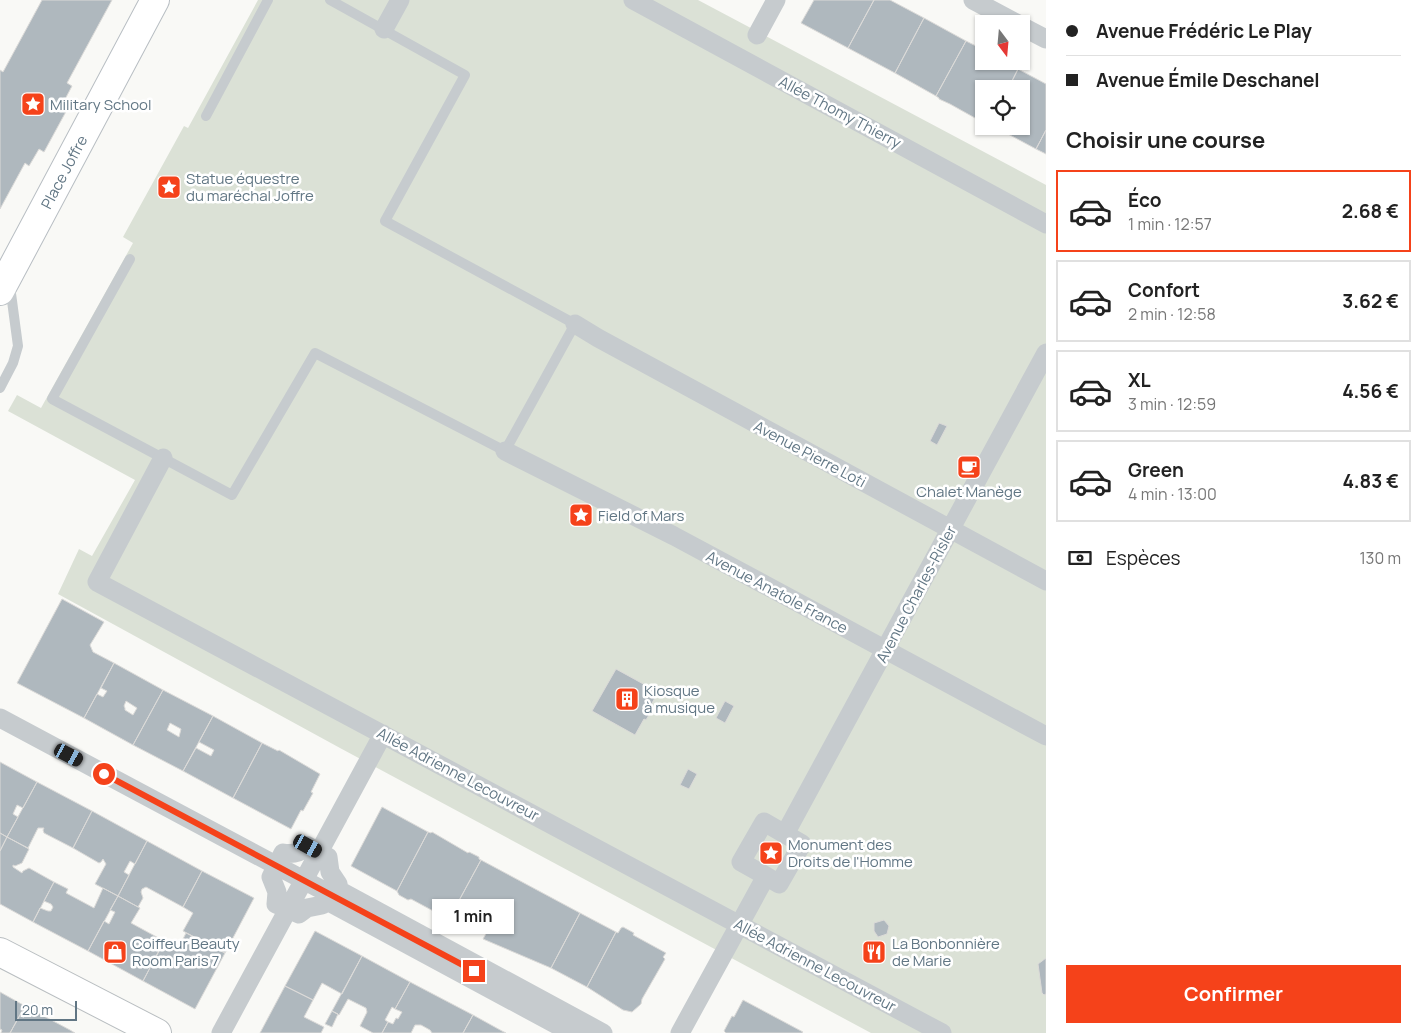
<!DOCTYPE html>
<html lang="fr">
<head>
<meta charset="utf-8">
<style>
	:root { --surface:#fff; --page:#f6f6f6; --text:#222; --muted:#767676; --line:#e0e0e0; --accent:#f5421a }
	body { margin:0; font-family:Manrope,sans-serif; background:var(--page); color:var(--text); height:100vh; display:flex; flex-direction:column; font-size:19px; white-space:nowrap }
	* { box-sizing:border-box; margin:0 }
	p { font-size:16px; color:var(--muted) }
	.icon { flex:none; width:28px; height:28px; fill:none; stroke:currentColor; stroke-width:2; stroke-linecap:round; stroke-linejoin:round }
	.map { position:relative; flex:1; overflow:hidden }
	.details { display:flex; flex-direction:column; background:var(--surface); width:375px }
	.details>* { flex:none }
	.banner { display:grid; align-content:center; height:110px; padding:0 20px; background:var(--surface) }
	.needle { width:32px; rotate:164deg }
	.controls { position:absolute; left:975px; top:15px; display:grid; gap:10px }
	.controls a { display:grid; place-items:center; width:55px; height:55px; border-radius:0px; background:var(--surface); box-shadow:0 1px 4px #0004; font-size:25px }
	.scale { position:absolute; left:15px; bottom:12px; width:62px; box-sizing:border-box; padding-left:5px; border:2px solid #617684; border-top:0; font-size:14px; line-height:18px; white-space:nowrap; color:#617684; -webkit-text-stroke:4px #fff; paint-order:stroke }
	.end { position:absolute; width:22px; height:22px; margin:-11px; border:6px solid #f5421a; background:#fff; box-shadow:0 0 0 2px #fff }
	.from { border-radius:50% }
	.bubble { position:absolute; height:35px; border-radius:0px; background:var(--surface); box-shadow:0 1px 4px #0004; font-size:16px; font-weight:700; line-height:35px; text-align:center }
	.car { position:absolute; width:15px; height:30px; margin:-15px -8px; border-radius:6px; box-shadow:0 0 4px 1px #0007; background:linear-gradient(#222 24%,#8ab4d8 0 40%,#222 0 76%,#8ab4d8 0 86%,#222 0) }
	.banner b { display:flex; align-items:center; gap:18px; height:48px; font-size:19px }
	.banner b+b { border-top:1px solid var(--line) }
	.banner i { width:12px; height:12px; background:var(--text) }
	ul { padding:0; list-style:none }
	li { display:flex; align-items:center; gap:15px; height:82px; margin:0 10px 8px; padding:0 10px; border:2px solid var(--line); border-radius:0px }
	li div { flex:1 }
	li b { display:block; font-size:19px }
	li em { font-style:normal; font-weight:700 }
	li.selected { border-color:var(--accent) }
	li>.icon { width:45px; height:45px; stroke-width:1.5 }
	h2 { padding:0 20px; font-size:22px; line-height:60px }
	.pay { display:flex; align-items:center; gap:12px; height:55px; padding:0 20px; font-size:19px }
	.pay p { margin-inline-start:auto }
	.action { display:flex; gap:10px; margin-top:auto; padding:10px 20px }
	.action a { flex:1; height:58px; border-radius:0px; background:var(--accent); color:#fff; font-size:20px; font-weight:700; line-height:58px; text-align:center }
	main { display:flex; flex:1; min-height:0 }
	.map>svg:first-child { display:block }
</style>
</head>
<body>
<main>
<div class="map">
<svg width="1046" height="1033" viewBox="0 0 1046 1033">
	<rect width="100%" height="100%" fill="#f9f9f6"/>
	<path fill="#dbe1d6" d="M 258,0 L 698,0 L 1046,185 L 1046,1033 L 871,1033 L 340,748 L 58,594 L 79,549 L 92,556 L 135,480 L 8,411 L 17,395 L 41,408 L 133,243 L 123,237 L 184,126 L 188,128 Z"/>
	<path fill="#afb8be" stroke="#dbdad8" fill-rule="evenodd" d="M 42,0 L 112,0 L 67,83 L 72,86 L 63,103 L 69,106 L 44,152 L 39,149 L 29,166 L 25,163 L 0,209 L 0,70 L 3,72 Z
		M 814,0 L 874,0 L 848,48 L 801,23 Z
		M 874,0 L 890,0 L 924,18 L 895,73 L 848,48 Z
		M 924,18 L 966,41 L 936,96 L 895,73 Z
		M 966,41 L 984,50 L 984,61 L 1004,61 L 1018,69 L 1008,89 L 984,89 L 984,123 L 950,104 L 939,99 L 939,98 L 936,96 Z
		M 1018,69 L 1046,84 L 1046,130 L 1036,149 L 993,126 L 1021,126 L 1021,89 L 1008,89 Z
		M 1046,130 L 1046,154 L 1036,149 Z
		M 939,423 L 947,426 L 937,445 L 930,441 Z
		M 62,599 L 104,622 L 90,645 L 93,652 L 114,663 L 84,718 L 17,683 Z
		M 114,663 L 163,690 L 133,745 L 84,718 L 97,694 L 103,697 L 107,691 L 101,688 ZM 126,701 L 137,708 L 133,715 L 125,710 L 125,708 L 124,706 Z
		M 616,669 L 658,692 L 650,707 L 653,708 L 646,720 L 644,719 L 635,735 L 592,711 Z
		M 163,690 L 213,716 L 183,771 L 133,745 ZM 170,723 L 181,729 L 179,737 L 167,730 Z
		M 725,701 L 734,706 L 725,723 L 716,718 Z
		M 213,716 L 262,743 L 233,798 L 183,771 L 196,748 L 211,756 L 214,750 L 199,742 Z
		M 262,743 L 278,751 L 279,750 L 320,774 L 311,792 L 313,793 L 303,811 L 301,810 L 291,829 L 233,798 Z
		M 0,762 L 37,782 L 23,808 L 17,805 L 13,814 L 18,817 L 7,837 L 0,833 Z
		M 688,769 L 697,774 L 689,789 L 680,785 Z
		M 37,782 L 92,811 L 73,848 L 44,833 L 43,830 L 44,828 L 38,828 L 28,848 L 7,837 Z
		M 382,807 L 428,832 L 397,891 L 351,866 Z
		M 92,811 L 147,841 L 135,864 L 130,861 L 124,872 L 129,875 L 118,896 L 95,884 L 106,864 L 103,859 L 101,862 L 99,863 L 73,848 Z
		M 428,832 L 431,833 L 432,832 L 468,853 L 469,852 L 479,857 L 479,859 L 481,860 L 449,919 L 445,921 L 437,916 L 437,913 L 411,899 L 408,900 L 399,895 L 397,891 Z
		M 0,833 L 7,837 L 0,851 Z
		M 7,837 L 29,849 L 22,863 L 15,866 L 13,865 L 13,867 L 22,873 L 23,871 L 29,868 L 54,882 L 33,922 L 0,904 L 0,851 Z
		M 147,841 L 202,871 L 183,907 L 146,887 L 142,889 L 141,892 L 143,898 L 138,907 L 118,896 Z
		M 481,860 L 580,913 L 551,968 L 483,939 L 491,925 L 488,923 L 485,918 L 477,911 L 456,906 Z
		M 202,871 L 254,898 L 225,953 L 183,931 L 193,913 L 183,907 Z
		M 54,882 L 68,889 L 66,893 L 94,908 L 103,888 L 118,896 L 88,951 L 33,922 L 40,908 L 48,911 L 51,911 L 53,907 L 51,904 L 44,901 Z
		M 118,896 L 140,908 L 131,923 L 164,941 L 143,981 L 88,951 L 104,921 L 109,924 L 115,912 L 110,910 Z
		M 580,913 L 616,932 L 587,987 L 551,968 Z
		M 884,920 L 889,926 L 887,934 L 878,937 L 874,931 L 874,923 Z
		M 623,927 L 634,933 L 633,935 L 666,953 L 663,957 L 665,959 L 642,999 L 641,1004 L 632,1012 L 623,1010 L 587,987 L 616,932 L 618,933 L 621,928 Z
		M 315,931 L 362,956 L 342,994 L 322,983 L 313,1000 L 285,986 Z
		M 186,933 L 225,953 L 195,1009 L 143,981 L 165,940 L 171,943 L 171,948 L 181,946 L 181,943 Z
		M 870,940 L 886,949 L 879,963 L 862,955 Z
		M 362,956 L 410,982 L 395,1009 L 392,1007 L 385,1020 L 388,1022 L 382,1033 L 373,1033 L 360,1026 L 367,1012 L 366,1008 L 348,999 L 339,1015 L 332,1011 Z
		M 1046,958 L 1046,994 L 1044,995 L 1042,993 L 1038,964 Z
		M 410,982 L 473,1015 L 463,1033 L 432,1033 L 430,1030 L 421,1025 L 415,1025 L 411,1033 L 382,1033 L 388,1022 L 393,1024 L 396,1018 L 398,1019 L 402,1012 L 395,1009 Z
		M 285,986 L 313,1000 L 304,1017 L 324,1027 L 321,1033 L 260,1033 Z
		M 0,992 L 25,1006 L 10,1033 L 1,1033 L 2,1030 L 0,1029 Z
		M 743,1000 L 803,1032 L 802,1033 L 726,1033 L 724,1031 L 732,1016 L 734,1017 Z
		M 25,1006 L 70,1030 L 75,1033 L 10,1033 Z
		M 332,1011 L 338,1014 L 332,1027 L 325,1024 Z
		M 473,1015 L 502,1031 L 506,1033 L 463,1033 Z"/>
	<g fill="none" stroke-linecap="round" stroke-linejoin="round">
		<g stroke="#b8bec3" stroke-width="30">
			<path id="secondary" d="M 0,291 L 155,0"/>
		</g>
		<g stroke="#b9bec1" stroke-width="30">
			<path id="primary" d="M 0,952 L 157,1033"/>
		</g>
		<path stroke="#c6cbce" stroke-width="10" d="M 206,116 L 268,0
			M 130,259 L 52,399 L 232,495 L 315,353 L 505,451 L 575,324 L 385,221 L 465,75 L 330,0
			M 0,388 L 13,363 L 18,346 L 10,286"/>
		<path stroke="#c6cbce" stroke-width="19" d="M 633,0 L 1046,224
			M 973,0 L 1018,24
			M 1021,26 L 1046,39
			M 384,29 L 400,0
			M 757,35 L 776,0
			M 575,324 L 598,338 L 1046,581
			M 505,451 L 674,536 L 1046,736
			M 163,458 L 97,582 L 942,1033
			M 0,718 L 341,900
			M 785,834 L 1046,353
			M 221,1033 L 383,734
			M 572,1033 L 325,900 L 322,905 L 307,908 L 299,914 L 276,904 L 277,892 L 271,877 L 283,853 C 293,855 301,852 308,846 L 328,857 L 330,872 L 338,884 L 335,888 L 603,1033
			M 680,1033 L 766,876 L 779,884 L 802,844 L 764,822 L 741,862 L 766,876"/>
		<use href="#secondary" stroke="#fff" stroke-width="28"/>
		<use href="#primary" stroke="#fff" stroke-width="28"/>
	</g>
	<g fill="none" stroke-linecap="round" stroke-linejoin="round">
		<path stroke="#f5421a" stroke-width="6" d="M 104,774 L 474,971"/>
	</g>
	<defs>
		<g id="sight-square" transform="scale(1.25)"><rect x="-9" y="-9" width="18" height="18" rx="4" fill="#f5421a" stroke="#fff"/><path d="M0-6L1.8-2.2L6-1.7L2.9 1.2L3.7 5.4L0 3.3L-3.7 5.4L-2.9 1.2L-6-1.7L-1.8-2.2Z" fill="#fff"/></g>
		<g id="cafe-square" transform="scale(1.25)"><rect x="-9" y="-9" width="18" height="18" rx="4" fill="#f5421a" stroke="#fff"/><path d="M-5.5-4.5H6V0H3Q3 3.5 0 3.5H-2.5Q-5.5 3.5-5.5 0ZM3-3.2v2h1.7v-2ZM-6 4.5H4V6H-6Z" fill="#fff"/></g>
		<g id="building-square" transform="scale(1.25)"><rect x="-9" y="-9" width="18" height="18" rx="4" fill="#f5421a" stroke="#fff"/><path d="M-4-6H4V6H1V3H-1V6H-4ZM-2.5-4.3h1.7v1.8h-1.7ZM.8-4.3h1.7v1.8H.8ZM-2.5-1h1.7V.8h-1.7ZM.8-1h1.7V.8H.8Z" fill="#fff"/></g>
		<g id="shop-square" transform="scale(1.25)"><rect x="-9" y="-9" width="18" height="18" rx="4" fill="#f5421a" stroke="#fff"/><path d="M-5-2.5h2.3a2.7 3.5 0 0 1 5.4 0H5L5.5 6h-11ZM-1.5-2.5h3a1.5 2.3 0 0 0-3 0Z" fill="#fff"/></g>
		<g id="restaurant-square" transform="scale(1.25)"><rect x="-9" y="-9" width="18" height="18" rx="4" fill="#f5421a" stroke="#fff"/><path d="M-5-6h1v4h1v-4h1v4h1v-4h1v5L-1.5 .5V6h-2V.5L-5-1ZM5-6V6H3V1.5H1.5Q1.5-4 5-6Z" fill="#fff"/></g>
	</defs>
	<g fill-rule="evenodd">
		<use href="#sight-square" x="33" y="104"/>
		<use href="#sight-square" x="169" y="187"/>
		<use href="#cafe-square" x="969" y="467"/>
		<use href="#sight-square" x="581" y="515"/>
		<use href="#building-square" x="627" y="699"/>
		<use href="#sight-square" x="771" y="853"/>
		<use href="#shop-square" x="115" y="952"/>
		<use href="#restaurant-square" x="874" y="952"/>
	</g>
	<g text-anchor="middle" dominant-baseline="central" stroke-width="5" stroke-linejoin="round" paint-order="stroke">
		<g font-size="15" fill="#617684" stroke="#fff" text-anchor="start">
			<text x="50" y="104">Military School</text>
			<text x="186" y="178">Statue équestre<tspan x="186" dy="17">du maréchal Joffre</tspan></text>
			<text x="969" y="491" text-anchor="middle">Chalet Manège</text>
			<text x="598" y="515">Field of Mars</text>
			<text x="644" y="690">Kiosque<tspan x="644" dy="17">à musique</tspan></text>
			<text x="788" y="844">Monument des<tspan x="788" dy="17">Droits de l'Homme</tspan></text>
			<text x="132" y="943">Coiffeur Beauty<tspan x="132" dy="17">Room Paris 7</tspan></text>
			<text x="892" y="943">La Bonbonnière<tspan x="892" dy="17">de Marie</tspan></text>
		</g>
		<g font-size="15" fill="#617684" stroke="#fff">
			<text transform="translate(840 112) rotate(28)">Allée Thomy Thierry</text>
			<text transform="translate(64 172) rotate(-62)">Place Joffre</text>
			<text transform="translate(810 454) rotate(28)">Avenue Pierre Loti</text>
			<text transform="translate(777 592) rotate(28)">Avenue Anatole France</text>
			<text transform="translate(916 594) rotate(-62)">Avenue Charles-Risler</text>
			<text transform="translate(458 774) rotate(28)">Allée Adrienne Lecouvreur</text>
			<text transform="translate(815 965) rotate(28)">Allée Adrienne Lecouvreur</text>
		</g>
	</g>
</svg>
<div class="controls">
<a><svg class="needle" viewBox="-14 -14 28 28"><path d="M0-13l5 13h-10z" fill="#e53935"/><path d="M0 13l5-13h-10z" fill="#767676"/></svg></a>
<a><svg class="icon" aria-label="locate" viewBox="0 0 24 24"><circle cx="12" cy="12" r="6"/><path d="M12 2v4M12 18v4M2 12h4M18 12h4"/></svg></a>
</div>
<div class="scale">20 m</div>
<i class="end from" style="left:104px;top:774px"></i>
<i class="end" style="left:474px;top:971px"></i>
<div class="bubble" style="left:432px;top:899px;width:82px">1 min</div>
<i class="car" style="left:69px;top:755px;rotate:118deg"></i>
<i class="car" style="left:308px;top:846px;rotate:119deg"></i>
</div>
<section class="details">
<div class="banner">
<b><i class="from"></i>Avenue Frédéric Le Play</b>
<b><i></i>Avenue Émile Deschanel</b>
</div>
<h2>Choisir une course</h2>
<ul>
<li class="selected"><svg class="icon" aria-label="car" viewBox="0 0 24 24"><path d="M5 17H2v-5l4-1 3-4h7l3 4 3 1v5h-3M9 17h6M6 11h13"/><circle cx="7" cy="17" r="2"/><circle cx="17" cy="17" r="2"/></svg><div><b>Éco</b><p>1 min · 12:57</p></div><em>2.68 €</em></li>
<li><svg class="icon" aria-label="car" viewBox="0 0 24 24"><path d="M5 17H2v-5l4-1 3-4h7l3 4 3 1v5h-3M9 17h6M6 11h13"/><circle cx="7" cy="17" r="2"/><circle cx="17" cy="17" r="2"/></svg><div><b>Confort</b><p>2 min · 12:58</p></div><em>3.62 €</em></li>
<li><svg class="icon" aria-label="car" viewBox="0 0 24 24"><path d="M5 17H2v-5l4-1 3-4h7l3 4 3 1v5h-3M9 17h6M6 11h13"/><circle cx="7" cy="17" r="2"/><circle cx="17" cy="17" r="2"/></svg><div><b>XL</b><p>3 min · 12:59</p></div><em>4.56 €</em></li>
<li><svg class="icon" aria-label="car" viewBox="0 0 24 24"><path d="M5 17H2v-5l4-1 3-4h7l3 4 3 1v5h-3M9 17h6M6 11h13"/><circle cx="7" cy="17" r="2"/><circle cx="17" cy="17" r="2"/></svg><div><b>Green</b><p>4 min · 13:00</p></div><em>4.83 €</em></li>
</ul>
<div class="pay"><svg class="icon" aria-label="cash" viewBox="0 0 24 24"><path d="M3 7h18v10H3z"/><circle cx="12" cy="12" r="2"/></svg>Espèces<p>130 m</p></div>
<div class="action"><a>Confirmer</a></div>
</section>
</main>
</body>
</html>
